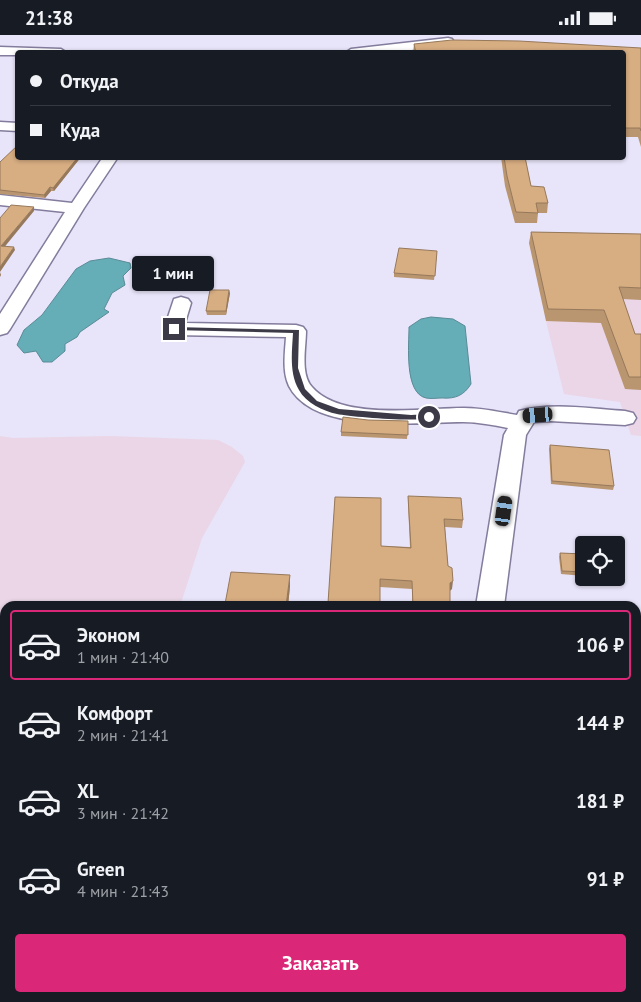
<!DOCTYPE html>
<html lang="ru">
<head>
<meta charset="utf-8">
<style>
	:root { --surface:#171b24; --page:#242831; --text:#f1f3f6; --muted:#9ea1a6; --line:#363941; --accent:#db2777 }
	body { margin:0; font-family:"PT Sans",sans-serif; background:var(--page); color:var(--text); height:100vh; display:flex; flex-direction:column; font-size:19px; white-space:nowrap }
	* { box-sizing:border-box; margin:0 }
	p { font-size:16px; color:var(--muted) }
	.icon { flex:none; width:28px; height:28px; fill:none; stroke:currentColor; stroke-width:2; stroke-linecap:round; stroke-linejoin:round }
	.map { position:relative; flex:1; overflow:hidden }
	.drawer { position:absolute; left:0px; top:566px; width:641px; height:401px; display:flex; flex-direction:column; background:var(--surface); border-radius:15px 15px 0 0; box-shadow:0 1px 4px #0004 }
	.drawer>* { flex:none }
	.hud { position:absolute; left:15px; top:15px; width:611px; height:110px; border-radius:5px; box-shadow:0 1px 4px #0004; display:grid; align-content:center; height:110px; padding:0 15px; background:var(--surface) }
	.tools { position:absolute; left:575px; top:501px; display:grid; gap:10px }
	.tools a { display:grid; place-items:center; width:50px; height:50px; border-radius:5px; background:var(--surface); box-shadow:0 1px 4px #0004; font-size:25px }
	.end { position:absolute; width:22px; height:22px; margin:-11px; border:6px solid #3d3a48; background:#fff; box-shadow:0 0 0 2px #fff }
	.from { border-radius:50% }
	.bubble { position:absolute; height:35px; border-radius:5px; background:var(--surface); box-shadow:0 1px 4px #0004; font-size:16px; font-weight:700; line-height:35px; text-align:center }
	.car { position:absolute; width:15px; height:30px; margin:-15px -8px; border-radius:6px; box-shadow:0 0 4px 1px #0007; background:linear-gradient(#222 24%,#8ab4d8 0 40%,#222 0 76%,#8ab4d8 0 86%,#222 0) }
	.hud b { display:flex; align-items:center; gap:18px; height:48px; font-size:19px }
	.hud b+b { border-top:1px solid var(--line) }
	.hud i { width:12px; height:12px; background:var(--text) }
	ul { padding:9px 0 0; list-style:none }
	li { display:flex; align-items:center; gap:15px; height:70px; margin:0 10px 8px; padding:0 5px; border:2px solid transparent; border-radius:5px }
	li div { flex:1 }
	li b { display:block; font-size:19px }
	li em { font-style:normal; font-weight:700 }
	li.current { border-color:var(--accent) }
	li>.icon { width:45px; height:45px; stroke-width:1.5 }
	.cta { display:flex; gap:10px; margin-top:auto; padding:10px 15px }
	.cta a { flex:1; height:58px; border-radius:5px; background:var(--accent); color:#fff; font-size:20px; font-weight:700; line-height:58px; text-align:center }
	.status { display:flex; justify-content:space-between; align-items:center; height:35px; padding:0 25px; background:var(--surface); direction:ltr }
	.status svg { height:14px; fill:currentColor }
	.map>svg:first-child { display:block }
</style>
</head>
<body>
<div class="status"><b>21:38</b><svg viewBox="0 0 49 12"><path d="M0 12V9h3v3zM5 12V6h3v6zM10 12V3h3v9zM15 12V0h3v12zM26 1h20v11H26zM47 4h2v5h-2z"/></svg></div>
<div class="map">
<svg width="641" height="967" viewBox="0 0 641 967">
	<rect width="100%" height="100%" fill="#e8e4f9"/>
	<path fill="#ead6e6" d="M 641,211 L 641,401 L 631,400 L 620,367 L 564,359 L 546,286 Z
		M 0,401 L 13,403 L 110,401 L 218,405 L 232,412 L 243,421 L 245,427 L 202,503 L 180,571 L 5,571 L 5,595 L 0,596 Z"/>
	<path fill="#65aeb8" stroke="#598b96" d="M 109,223 L 130,228 L 131,233 L 123,241 L 125,250 L 112,258 L 104,274 L 109,277 L 80,297 L 77,302 L 65,309 L 65,316 L 52,327 L 43,327 L 36,316 L 24,318 L 17,310 L 24,295 L 42,280 L 76,234 L 90,226 Z
		M 431,282 L 453,284 L 465,291 L 471,349 C 464,360 456,364 442,363 C 437,363 431,364 426,363 C 404,358 409,310 409,292 L 421,284 Z"/>
	<g fill="none" stroke-linecap="round" stroke-linejoin="round">
		<g stroke="#837c9c" stroke-width="3">
			<path id="minor" d="M 448,3 L 452,4 L 454,7 L 452,10 L 387,18 L 345,18 L 351,14 Z
				M 0,12 L 61,14 L 67,18 L 18,18 L 18,20 L 0,20 Z
				M 0,87 L 18,88 L 18,96 L 0,95 Z
				M 103,122 L 118,122 L 84,173 L 10,294 L 7,298 L 0,300 L 0,279 L 65,177 L 0,170 L 0,160 L 72,168 Z
				M 181,262 L 188,264 L 191,268 L 185,288 L 296,290 L 303,292 L 306,296 C 306,312 300,339 312,352 C 341,386 423,373 464,373 C 481,373 499,377 517,380 L 519,376 C 553,367 591,374 625,376 L 633,378 L 636,383 L 633,388 L 625,390 L 550,386 L 534,387 L 526,400 L 504,571 L 476,571 L 504,400 L 508,393 C 493,390 478,387 463,387 C 417,387 314,400 289,351 C 282,336 285,318 286,302 L 174,300 L 167,298 L 164,294 L 174,264 Z
				M 0,600 L 5,600 L 5,624 L 0,624 Z
				M 636,626 L 641,626 L 641,650 L 636,650 Z
				M 268,962 L 306,962 L 306,967 L 268,967 Z"/>
		</g>
		<use href="#minor" fill="#fff" fill-rule="evenodd"/>
	</g>
	<path fill="#b99570" d="M 414,9 L 641,13 L 641,112 L 638,102 L 624,102 L 624,18 L 413,18 Z
		M 81,122 L 54,156 L 51,156 L 45,163 L 0,159 L 0,127 Z
		M 501,122 L 525,122 L 531,151 L 548,168 L 547,178 L 538,178 L 537,188 L 515,188 L 505,151 Z
		M 531,197 L 641,199 L 641,265 L 623,264 L 635,299 L 641,299 L 641,355 L 625,354 L 601,288 L 546,286 L 529,208 Z
		M 437,216 L 434,245 L 394,242 L 394,238 Z
		M 230,258 L 226,280 L 207,280 L 206,276 Z
		M 368,385 L 408,386 L 407,404 L 341,401 L 341,397 Z
		M 550,410 L 614,451 L 613,455 L 551,449 L 549,414 Z
		M 408,461 L 463,485 L 462,493 L 445,492 L 448,531 L 452,554 L 450,556 L 450,571 L 412,571 L 412,554 L 380,552 L 380,571 L 328,571 L 335,462 L 381,511 L 410,512 L 408,469 Z
		M 560,518 L 584,519 L 584,541 L 561,539 L 559,522 Z
		M 290,551 L 288,571 L 225,571 L 225,569 Z"/>
	<path fill="#96795b" d="M 78,122 L 81,122 L 54,156 L 53,153 Z
		M 50,152 L 51,156 L 45,163 L 44,160 Z
		M 34,172 L 34,176 L 2,215 L 1,211 Z
		M 14,212 L 15,215 L 0,237 L 1,240 L 0,242 L 0,232 Z
		M 229,255 L 230,258 L 226,280 L 226,276 Z
		M 290,540 L 290,551 L 288,571 L 286,571 Z
		M 453,546 L 452,554 L 448,556 L 450,548 Z"/>
	<path fill="#d7ad82" stroke="#96795b" d="M 452,5 L 519,6 L 641,13 L 641,96 L 640,93 L 624,93 L 624,18 L 416,18 L 414,9 Z
		M 18,110 L 18,122 L 78,122 L 53,153 L 50,152 L 44,160 L 0,155 L 0,127 Z
		M 504,122 L 525,122 L 531,151 L 544,152 L 548,168 L 536,168 L 538,178 L 516,177 L 507,141 Z
		M 11,170 L 34,172 L 1,211 L 14,212 L 0,232 L 0,183 Z
		M 531,197 L 641,199 L 641,253 L 619,252 L 635,299 L 641,299 L 641,342 L 629,342 L 604,275 L 548,274 Z
		M 399,213 L 437,216 L 435,241 L 394,238 Z
		M 210,255 L 229,255 L 226,276 L 206,276 Z
		M 343,382 L 368,385 L 408,386 L 408,400 L 341,397 Z
		M 550,410 L 609,415 L 614,451 L 552,446 Z
		M 408,461 L 461,463 L 463,485 L 444,484 L 448,531 L 452,533 L 453,546 L 450,548 L 450,571 L 413,570 L 412,546 L 380,544 L 380,570 L 328,568 L 335,462 L 381,463 L 381,511 L 411,513 Z
		M 560,518 L 584,519 L 584,537 L 562,536 Z
		M 231,537 L 290,540 L 286,571 L 225,569 Z
		M 636,928 L 641,928 L 641,967 L 590,967 L 590,962 L 636,962 Z
		M 154,962 L 198,962 L 199,967 L 149,967 Z"/>
	<path fill="#3d3a48" d="M 174,292 L 299,295 L 298,333 L 305,354 L 317,366 L 339,374 L 411,380 L 429,379 L 432,382 C 424,388 351,382 337,379 C 323,376 306,368 299,355 C 289,338 292,317 293,298 L 172,295 L 171,294 Z"/>
</svg>
<div class="tools">
<a><svg class="icon" aria-label="locate" viewBox="0 0 24 24"><circle cx="12" cy="12" r="6"/><path d="M12 2v4M12 18v4M2 12h4M18 12h4"/></svg></a>
</div>
<i class="end from" style="left:429px;top:382px"></i>
<i class="end" style="left:174px;top:294px"></i>
<div class="bubble" style="left:132px;top:221px;width:82px">1 мин</div>
<i class="car" style="left:538px;top:380px;rotate:266deg"></i>
<i class="car" style="left:504px;top:476px;rotate:8deg"></i>
<div class="hud">
<b><i class="from"></i>Откуда</b>
<b><i></i>Куда</b>
</div>
<section class="drawer">
<ul>
<li class="current"><svg class="icon" aria-label="car" viewBox="0 0 24 24"><path d="M5 17H2v-5l4-1 3-4h7l3 4 3 1v5h-3M9 17h6M6 11h13"/><circle cx="7" cy="17" r="2"/><circle cx="17" cy="17" r="2"/></svg><div><b>Эконом</b><p>1 мин · 21:40</p></div><em>106 ₽</em></li>
<li><svg class="icon" aria-label="car" viewBox="0 0 24 24"><path d="M5 17H2v-5l4-1 3-4h7l3 4 3 1v5h-3M9 17h6M6 11h13"/><circle cx="7" cy="17" r="2"/><circle cx="17" cy="17" r="2"/></svg><div><b>Комфорт</b><p>2 мин · 21:41</p></div><em>144 ₽</em></li>
<li><svg class="icon" aria-label="car" viewBox="0 0 24 24"><path d="M5 17H2v-5l4-1 3-4h7l3 4 3 1v5h-3M9 17h6M6 11h13"/><circle cx="7" cy="17" r="2"/><circle cx="17" cy="17" r="2"/></svg><div><b>XL</b><p>3 мин · 21:42</p></div><em>181 ₽</em></li>
<li><svg class="icon" aria-label="car" viewBox="0 0 24 24"><path d="M5 17H2v-5l4-1 3-4h7l3 4 3 1v5h-3M9 17h6M6 11h13"/><circle cx="7" cy="17" r="2"/><circle cx="17" cy="17" r="2"/></svg><div><b>Green</b><p>4 мин · 21:43</p></div><em>91 ₽</em></li>
</ul>
<div class="cta"><a>Заказать</a></div>
</section>
</div>
</body>
</html>
